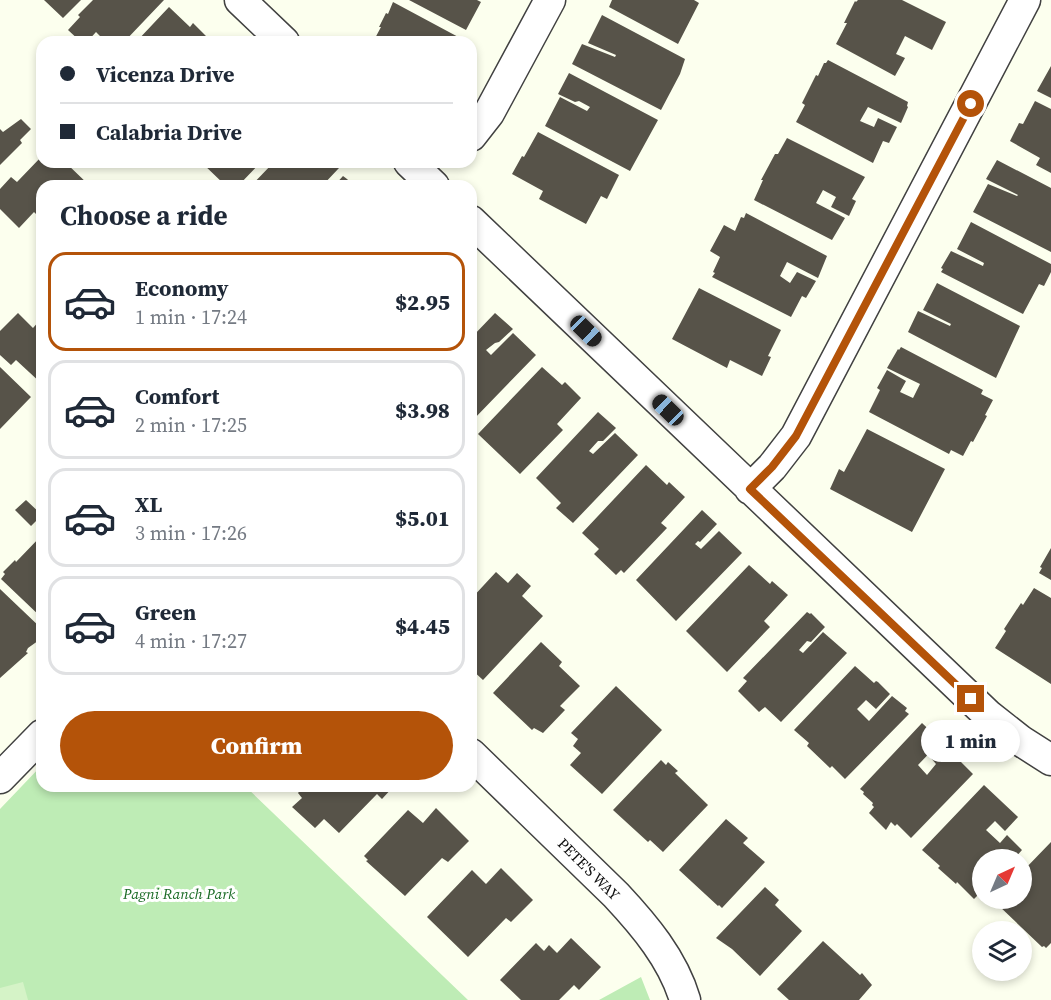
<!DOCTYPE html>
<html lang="en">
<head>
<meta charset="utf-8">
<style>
	:root { --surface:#fff; --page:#f2f2f3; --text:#1f2937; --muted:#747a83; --line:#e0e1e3; --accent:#b45309 }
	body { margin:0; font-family:"Source Serif 4",serif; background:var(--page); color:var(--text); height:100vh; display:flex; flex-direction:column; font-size:22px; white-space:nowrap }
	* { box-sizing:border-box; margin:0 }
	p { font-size:20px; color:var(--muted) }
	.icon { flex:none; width:33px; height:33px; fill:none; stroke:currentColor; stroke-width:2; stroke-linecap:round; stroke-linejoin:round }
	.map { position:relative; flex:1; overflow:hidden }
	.side { position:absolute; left:36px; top:180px; width:441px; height:612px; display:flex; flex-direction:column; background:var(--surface); border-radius:18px; box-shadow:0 3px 9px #0003 }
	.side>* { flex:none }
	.top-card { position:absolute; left:36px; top:36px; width:441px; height:132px; border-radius:18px; box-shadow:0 3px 9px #0003; display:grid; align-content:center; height:132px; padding:0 24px; background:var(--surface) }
	.needle { width:39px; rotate:44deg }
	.buttons { position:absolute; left:972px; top:849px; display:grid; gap:12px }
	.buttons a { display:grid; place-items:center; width:60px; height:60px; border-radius:50%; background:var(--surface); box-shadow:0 3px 9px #0003; font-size:30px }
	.end { position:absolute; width:27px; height:27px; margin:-14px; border:8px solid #b45309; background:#fff; box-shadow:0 0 0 3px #fff }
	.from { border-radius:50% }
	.bubble { position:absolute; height:42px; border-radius:21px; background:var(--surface); box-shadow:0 3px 9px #0003; font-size:20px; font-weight:800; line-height:42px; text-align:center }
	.car { position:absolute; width:18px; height:36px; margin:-18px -9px; border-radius:8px; box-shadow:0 0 4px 2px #0007; background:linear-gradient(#222 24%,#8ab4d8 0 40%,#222 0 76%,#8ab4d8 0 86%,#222 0) }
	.top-card b { display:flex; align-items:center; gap:21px; height:57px; font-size:22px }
	.top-card b+b { border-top:2px solid var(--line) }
	.top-card i { width:15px; height:15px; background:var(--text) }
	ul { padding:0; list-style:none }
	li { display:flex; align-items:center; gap:18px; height:99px; margin:0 12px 9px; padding:0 12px; border:3px solid var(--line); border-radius:18px }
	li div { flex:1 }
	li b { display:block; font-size:22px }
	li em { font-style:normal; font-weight:800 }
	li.on { border-color:var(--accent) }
	li>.icon { width:54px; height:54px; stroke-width:1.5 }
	h2 { padding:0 24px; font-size:27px; line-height:72px }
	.action { display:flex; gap:12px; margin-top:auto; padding:12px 24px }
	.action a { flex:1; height:69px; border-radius:36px; background:var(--accent); color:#fff; font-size:24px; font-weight:800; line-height:69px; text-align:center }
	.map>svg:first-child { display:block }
</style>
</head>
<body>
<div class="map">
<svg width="1051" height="1000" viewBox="0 0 1051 1000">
	<rect width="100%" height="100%" fill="#fcffee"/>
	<path fill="#beecb5" d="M 42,765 L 42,786 L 245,786 L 468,1000 L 0,1000 L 0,809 Z
		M 641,977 L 650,1000 L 599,1000 Z"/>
	<path fill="#d5f3c7" d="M 23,982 L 28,1000 L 0,1000 L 0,988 Z"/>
	<path fill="#575349" d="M 44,0 L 81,0 L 63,18 Z
		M 93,0 L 164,0 L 124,42 L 106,42 L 96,32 L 87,42 L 81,42 L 68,30 L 80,17 L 78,15 Z
		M 409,0 L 477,0 L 481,2 L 466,30 Z
		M 612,0 L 694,0 L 699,3 L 678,44 L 609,7 Z
		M 858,0 L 902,0 L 946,22 L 932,50 L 905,36 L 896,54 L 905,58 L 895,76 L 836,44 L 847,23 L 844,23 L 855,1 L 856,2 Z
		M 393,2 L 462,39 L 461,42 L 373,42 L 381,27 L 379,27 L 386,13 L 388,14 Z
		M 169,7 L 190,27 L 193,23 L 206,36 L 201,42 L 136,42 Z
		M 602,15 L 685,59 L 680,74 L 661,110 L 572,64 L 582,44 L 615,57 L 616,55 L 588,43 Z
		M 828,60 L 908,102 L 907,106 L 908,107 L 901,123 L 868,107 L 860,121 L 874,127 L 878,118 L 897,127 L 889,143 L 883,141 L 873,163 L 796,122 L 805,105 L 802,103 L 816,75 L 818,76 L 824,63 L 826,63 Z
		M 1051,66 L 1051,98 L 1037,91 Z
		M 569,73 L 658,120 L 630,171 L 545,126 L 560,97 L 587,111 L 590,107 L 579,101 L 575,102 L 558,94 Z
		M 1035,101 L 1051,109 L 1051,173 L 1036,165 L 1040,158 L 1010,141 L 1019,123 L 1023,124 Z
		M 21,119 L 31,129 L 20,140 L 22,143 L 0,165 L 0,129 L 3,132 Z
		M 538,132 L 619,175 L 607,199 L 601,196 L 586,224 L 539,199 L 543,191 L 512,174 L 522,156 L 524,157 Z
		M 787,138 L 865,177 L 852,199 L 856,201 L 849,216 L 831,207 L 836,197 L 823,190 L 816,203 L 845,218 L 832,240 L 754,200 L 763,180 L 761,180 L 775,154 L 778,154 Z
		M 42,156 L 42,162 L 65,162 L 90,186 L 42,186 L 42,220 L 34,212 L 19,228 L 0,209 L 0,189 L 11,177 L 17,182 Z
		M 997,160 L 1051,188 L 1051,252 L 973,212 L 988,184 L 1017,196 L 1018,195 L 986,179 Z
		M 201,162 L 261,162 L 238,186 L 226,186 Z
		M 274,162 L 333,162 L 339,168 L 322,186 L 251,186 Z
		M 343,176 L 347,179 L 354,186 L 334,186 Z
		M 746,213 L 827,256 L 818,278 L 787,262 L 780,276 L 790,283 L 797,272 L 816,281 L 806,298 L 802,296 L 791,317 L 712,277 L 715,273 L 713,272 L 720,257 L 710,251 L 724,225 L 735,231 L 741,217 L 744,218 Z
		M 971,222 L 1051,264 L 1051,272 L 1044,286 L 1039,284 L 1023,314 L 941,272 L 943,269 L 941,268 L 951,251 L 983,266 L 984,263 L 957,249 Z
		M 937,283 L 1020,326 L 996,378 L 908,332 L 918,311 L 950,326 L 951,324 L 923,310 Z
		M 699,288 L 781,330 L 768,356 L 771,357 L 762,376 L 730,360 L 727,368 L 672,339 Z
		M 18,313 L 33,328 L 40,320 L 42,321 L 42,384 L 16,360 L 11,365 L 0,355 L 0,331 Z
		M 495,313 L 513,329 L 499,342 L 495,343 L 486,350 L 491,355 L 513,333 L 536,355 L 471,422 L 471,338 Z
		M 901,347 L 983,390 L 981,394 L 993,400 L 985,415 L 987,416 L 973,442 L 971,441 L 963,456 L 951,450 L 949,454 L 869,412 L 880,390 L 877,388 L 887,370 L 906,381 L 900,392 L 913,398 L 920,384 L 887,368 L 898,349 L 899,350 Z
		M 0,367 L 31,397 L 0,429 Z
		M 542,367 L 562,385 L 565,382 L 581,398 L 557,424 L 563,430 L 520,474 L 478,434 Z
		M 598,412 L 616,428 L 603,441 L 598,441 L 589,451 L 593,454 L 615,433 L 638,455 L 573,523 L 556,508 L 561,503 L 536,478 Z
		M 867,429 L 945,469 L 912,532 L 830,489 L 839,469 L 844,472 Z
		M 646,465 L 667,485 L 669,482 L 685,497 L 661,523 L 667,528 L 624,573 L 621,570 L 616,575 L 594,554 L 599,549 L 582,533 Z
		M 26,500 L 42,515 L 31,526 L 15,510 Z
		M 702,510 L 717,524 L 700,542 L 698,541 L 695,544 L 701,549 L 719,531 L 742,553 L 676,621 L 636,580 Z
		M 42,535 L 42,618 L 1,579 L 5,574 L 3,572 L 15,560 L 16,562 Z
		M 1051,548 L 1051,580 L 1039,573 L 1042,568 L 1040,567 Z
		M 749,565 L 770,584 L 772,581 L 788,595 L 764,621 L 770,627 L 727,672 L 686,631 Z
		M 496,572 L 508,583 L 517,573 L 531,586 L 522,596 L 543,616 L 483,680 L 471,669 L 471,599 Z
		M 1034,588 L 1051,598 L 1051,684 L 995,648 L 1006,631 L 1004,629 L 1021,603 L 1023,605 Z
		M 0,589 L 42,629 L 42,638 L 28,648 L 26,652 L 28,653 L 0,678 Z
		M 807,612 L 810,614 L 811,613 L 825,627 L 811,642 L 807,641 L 799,650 L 803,653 L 823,632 L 847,653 L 781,722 L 765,707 L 759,712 L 738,691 L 747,681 L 743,678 Z
		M 541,642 L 562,662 L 559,666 L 580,686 L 560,706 L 565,710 L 543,733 L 534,728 L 532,730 L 493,693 Z
		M 855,666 L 874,683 L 876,681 L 878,682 L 890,694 L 876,709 L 866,700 L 857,709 L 869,721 L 892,696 L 907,708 L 905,711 L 909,714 L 845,779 L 832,766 L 830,768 L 807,746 L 809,743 L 794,730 Z
		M 616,686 L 662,730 L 602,794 L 570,765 L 581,753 L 573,746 L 578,739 L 571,733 Z
		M 922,723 L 941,741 L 918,765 L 927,775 L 936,764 L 930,757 L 944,742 L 956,754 L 955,756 L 973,774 L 911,838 L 897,824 L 895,826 L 891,822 L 886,830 L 869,813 L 874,807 L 872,805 L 873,803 L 863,794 L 864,792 L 860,789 Z
		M 661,760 L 666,765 L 668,762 L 678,771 L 675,773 L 708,805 L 663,852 L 650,840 L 648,842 L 613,810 Z
		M 984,785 L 1018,817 L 1005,831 L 995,821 L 986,830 L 1000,843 L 1007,835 L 1022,850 L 1013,860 L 982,860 L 982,891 L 974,899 L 957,882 L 956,884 L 938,868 L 940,866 L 922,850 Z
		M 302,786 L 394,786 L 382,799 L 377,794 L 339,833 L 324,819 L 315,828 L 292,807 L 302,798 L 298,793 L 303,787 Z
		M 436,808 L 469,841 L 448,862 L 442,858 L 405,896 L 366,861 L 368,860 L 364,856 L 408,810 L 423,823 Z
		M 726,819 L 748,838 L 743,843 L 765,862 L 722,908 L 719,905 L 718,906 L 679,870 Z
		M 1051,842 L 1051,943 L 1046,948 L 1044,946 L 1042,947 L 997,904 L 998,903 L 995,900 L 996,898 L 1022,898 L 1022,872 Z
		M 501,868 L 533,900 L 511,922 L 506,918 L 468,957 L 427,917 L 472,870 L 486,884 Z
		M 765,887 L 779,900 L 775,905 L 802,931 L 760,976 L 732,949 L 716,938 Z
		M 571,938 L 601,967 L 579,990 L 574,985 L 559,1000 L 521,1000 L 500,980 L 536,943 L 544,951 L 549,945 L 557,953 Z
		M 823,941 L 860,975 L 862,973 L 872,985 L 859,1000 L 789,1000 L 777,989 Z"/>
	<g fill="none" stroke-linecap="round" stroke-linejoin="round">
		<g stroke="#414141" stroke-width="33">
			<path id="minor" d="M 240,0 L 284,42
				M 471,136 L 489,113 L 550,0
				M 409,162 L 434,186
				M 471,221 L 988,715 L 1021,741 L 1051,760
				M 750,489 L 772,467 L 796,436 L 1025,0
				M 471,754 L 616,895 C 644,925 673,959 685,1000
				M 0,778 L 42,735"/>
		</g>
		<use href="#minor" stroke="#fff" stroke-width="30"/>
	</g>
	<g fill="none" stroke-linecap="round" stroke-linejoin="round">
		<path stroke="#b45309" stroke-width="8" d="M 971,104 L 796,436 L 772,467 L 750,489 L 971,699"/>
	</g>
	<g text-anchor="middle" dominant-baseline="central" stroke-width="6" stroke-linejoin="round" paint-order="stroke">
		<g font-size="15" fill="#0e0e0e" stroke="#fff">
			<text transform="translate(589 869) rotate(45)">PETE'S WAY</text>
		</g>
		<g font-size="15" font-style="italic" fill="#196a24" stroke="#fff">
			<text x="179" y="893">Pagni Ranch Park</text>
		</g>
	</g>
</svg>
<div class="buttons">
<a><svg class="needle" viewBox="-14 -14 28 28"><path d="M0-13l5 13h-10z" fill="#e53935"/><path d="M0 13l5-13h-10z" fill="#747a83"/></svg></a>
<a><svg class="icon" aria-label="layers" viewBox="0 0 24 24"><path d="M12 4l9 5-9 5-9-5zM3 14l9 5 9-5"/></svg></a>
</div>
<i class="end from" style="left:971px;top:104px"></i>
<i class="end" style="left:971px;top:699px"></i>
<div class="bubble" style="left:921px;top:720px;width:99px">1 min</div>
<i class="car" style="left:586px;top:331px;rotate:134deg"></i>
<i class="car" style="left:668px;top:410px;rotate:314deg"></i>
<div class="top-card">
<b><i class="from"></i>Vicenza Drive</b>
<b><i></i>Calabria Drive</b>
</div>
<section class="side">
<h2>Choose a ride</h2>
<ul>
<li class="on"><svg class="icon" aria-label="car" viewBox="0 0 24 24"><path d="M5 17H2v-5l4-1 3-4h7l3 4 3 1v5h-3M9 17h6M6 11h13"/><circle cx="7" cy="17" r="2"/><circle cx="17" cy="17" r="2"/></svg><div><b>Economy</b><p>1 min · 17:24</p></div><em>$2.95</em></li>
<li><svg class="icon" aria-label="car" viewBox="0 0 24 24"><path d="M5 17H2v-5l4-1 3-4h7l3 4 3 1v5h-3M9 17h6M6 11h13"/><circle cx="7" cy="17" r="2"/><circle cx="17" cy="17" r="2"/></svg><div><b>Comfort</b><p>2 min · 17:25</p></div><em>$3.98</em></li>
<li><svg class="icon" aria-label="car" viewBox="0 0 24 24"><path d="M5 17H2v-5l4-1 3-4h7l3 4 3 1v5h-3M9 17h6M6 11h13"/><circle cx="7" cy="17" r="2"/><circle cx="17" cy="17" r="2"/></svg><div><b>XL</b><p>3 min · 17:26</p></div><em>$5.01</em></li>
<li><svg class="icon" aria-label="car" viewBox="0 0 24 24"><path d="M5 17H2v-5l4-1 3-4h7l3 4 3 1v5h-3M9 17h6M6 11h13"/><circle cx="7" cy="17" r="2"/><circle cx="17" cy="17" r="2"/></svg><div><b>Green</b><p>4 min · 17:27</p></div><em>$4.45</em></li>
</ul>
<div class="action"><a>Confirm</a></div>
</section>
</div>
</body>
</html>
